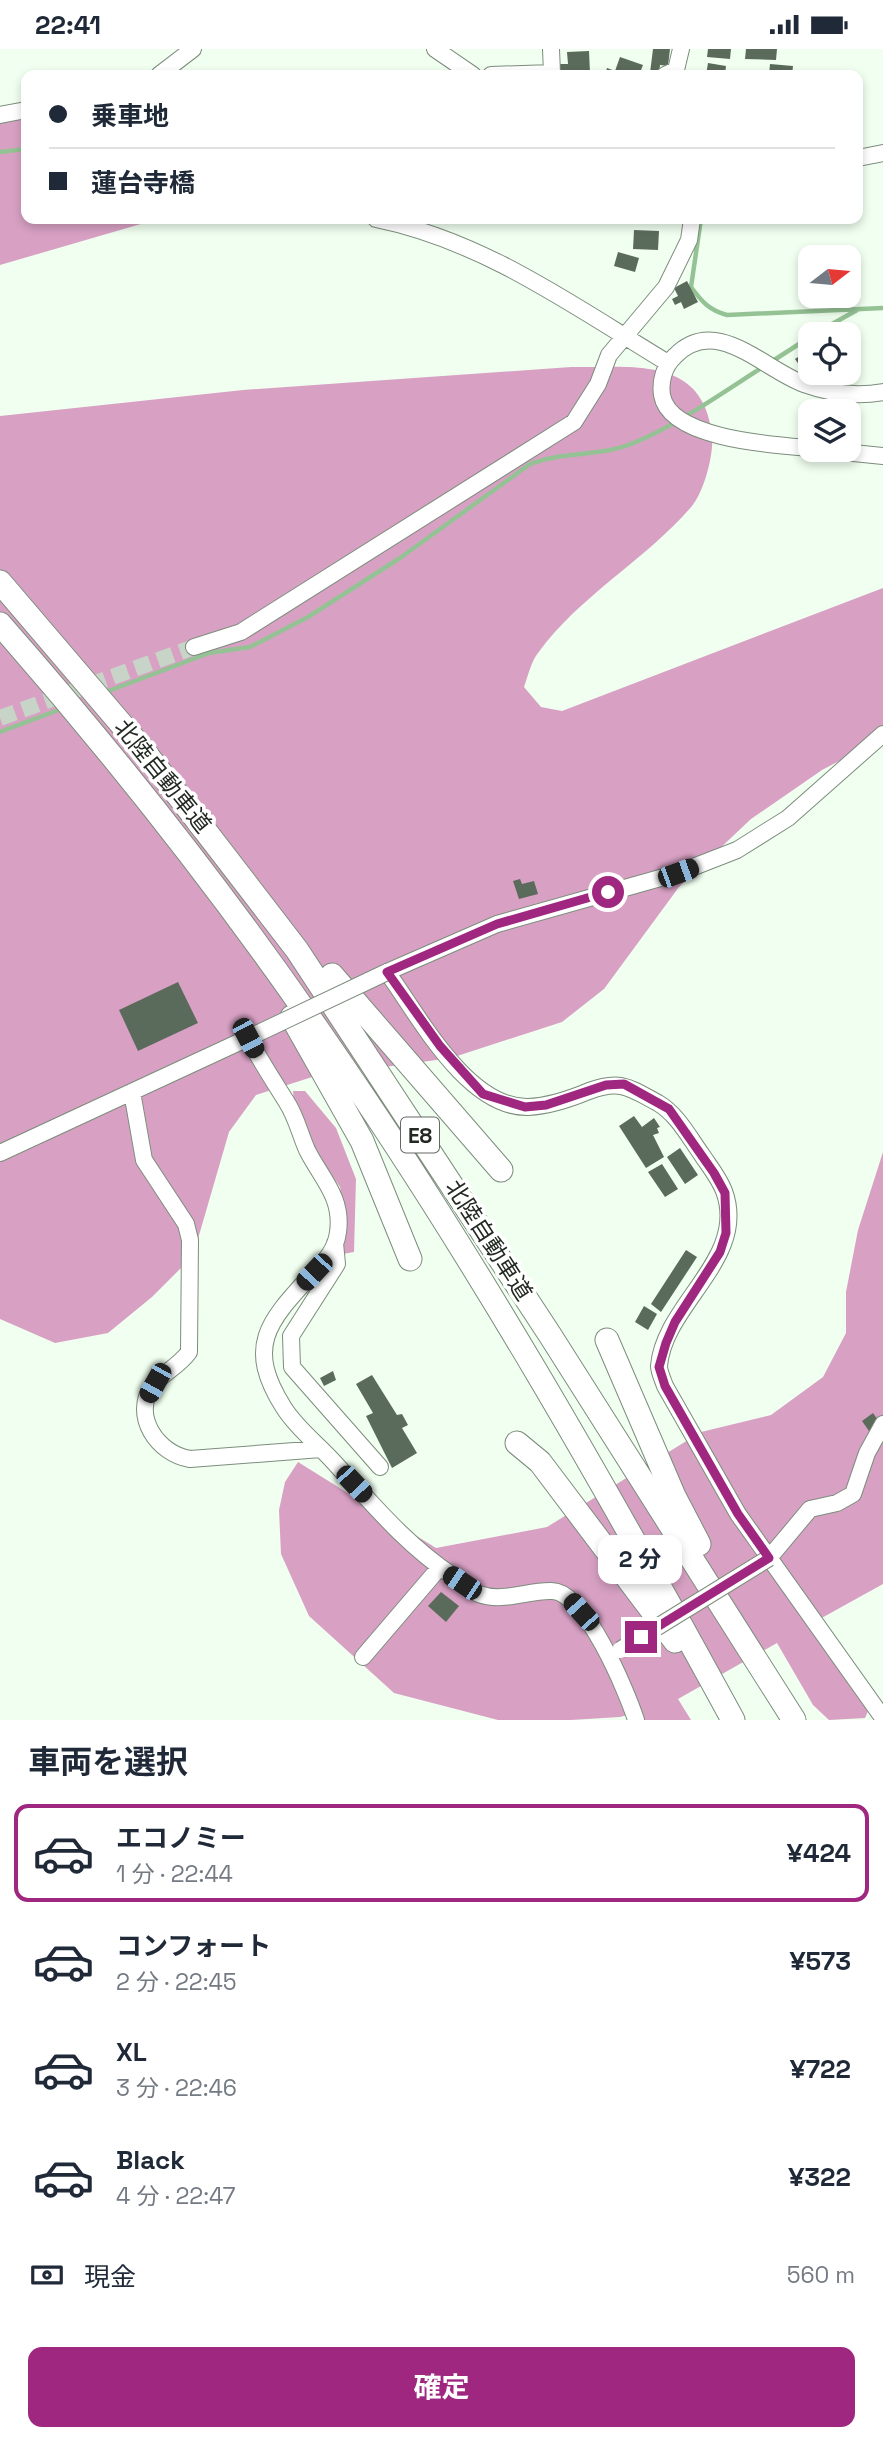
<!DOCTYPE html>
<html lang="ja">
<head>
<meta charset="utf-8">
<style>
	:root { --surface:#fff; --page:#f2f2f3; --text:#1f2937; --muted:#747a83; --line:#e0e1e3; --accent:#9f2780 }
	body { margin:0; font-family:"Space Grotesk","Noto Sans JP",sans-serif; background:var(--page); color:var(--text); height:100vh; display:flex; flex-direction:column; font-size:26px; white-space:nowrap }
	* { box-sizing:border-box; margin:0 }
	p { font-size:23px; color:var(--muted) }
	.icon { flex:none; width:38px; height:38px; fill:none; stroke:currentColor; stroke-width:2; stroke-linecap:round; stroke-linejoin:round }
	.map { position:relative; height:1671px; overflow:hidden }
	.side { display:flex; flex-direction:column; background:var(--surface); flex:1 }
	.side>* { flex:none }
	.banner { position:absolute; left:21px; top:21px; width:842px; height:154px; border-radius:14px; box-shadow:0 4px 10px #0003; display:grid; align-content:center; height:154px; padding:0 28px; background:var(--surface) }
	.needle { width:46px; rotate:74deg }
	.tools { position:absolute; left:798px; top:196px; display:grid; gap:14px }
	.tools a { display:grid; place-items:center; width:63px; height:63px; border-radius:14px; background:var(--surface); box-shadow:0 4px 10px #0003; font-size:35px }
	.end { position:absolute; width:32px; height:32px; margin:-16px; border:9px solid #9f2780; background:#fff; box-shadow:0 0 0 4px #fff }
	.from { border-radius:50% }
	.bubble { position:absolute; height:49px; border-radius:14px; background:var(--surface); box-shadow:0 4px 10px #0003; font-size:23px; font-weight:700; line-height:49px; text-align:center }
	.car { position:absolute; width:21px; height:42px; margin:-21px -10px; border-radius:9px; box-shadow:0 0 5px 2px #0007; background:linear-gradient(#222 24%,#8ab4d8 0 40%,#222 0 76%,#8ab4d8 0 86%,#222 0) }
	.banner b { display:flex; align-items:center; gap:24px; height:66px; font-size:26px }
	.banner b+b { border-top:2px solid var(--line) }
	.banner i { width:18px; height:18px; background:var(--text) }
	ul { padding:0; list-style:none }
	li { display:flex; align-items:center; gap:21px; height:98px; margin:0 14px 10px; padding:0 14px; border:4px solid transparent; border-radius:14px }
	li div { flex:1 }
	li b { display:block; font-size:26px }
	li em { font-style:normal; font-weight:700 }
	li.active { border-color:var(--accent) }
	li>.icon { width:63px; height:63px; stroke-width:1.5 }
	h2 { padding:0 28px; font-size:32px; line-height:84px }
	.pay { display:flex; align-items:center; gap:18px; height:77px; padding:0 28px; font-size:26px }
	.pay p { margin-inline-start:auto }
	.cta { display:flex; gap:14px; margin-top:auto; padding:14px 28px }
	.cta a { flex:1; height:80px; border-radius:14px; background:var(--accent); color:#fff; font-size:28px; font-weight:700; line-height:80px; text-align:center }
	.status { display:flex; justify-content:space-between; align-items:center; height:49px; padding:0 35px; background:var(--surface); direction:ltr }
	.status svg { height:19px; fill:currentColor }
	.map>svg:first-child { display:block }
</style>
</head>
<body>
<div class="status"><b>22:41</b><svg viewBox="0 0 49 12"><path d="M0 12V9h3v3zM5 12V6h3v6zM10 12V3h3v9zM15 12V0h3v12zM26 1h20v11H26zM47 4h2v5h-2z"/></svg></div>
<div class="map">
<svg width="883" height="1671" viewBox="0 0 883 1671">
	<rect width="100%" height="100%" fill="#f0fff0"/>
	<path fill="#d8a1c4" d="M 0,62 L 26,65 L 26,170 L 158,170 L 0,216 Z
		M 571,318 C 632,319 704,306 712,387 C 714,405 704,443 692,457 C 646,511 580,546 538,604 C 531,613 528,627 524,638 L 541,658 L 562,662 L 883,539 L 883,689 L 822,721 L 751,770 L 679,838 L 604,940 L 562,973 L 451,1009 L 370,1020 L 334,1021 L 256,1046 L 229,1083 L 193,1207 L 152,1248 L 108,1284 L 55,1294 L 0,1270 L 0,367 L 243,341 Z
		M 293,1042 L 305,1042 L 336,1079 L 356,1130 L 354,1203 L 343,1205 L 345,1163 L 340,1138 L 317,1104 L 294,1053 Z
		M 883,1103 L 883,1535 L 809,1576 L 869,1660 L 865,1669 L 829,1671 L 813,1656 L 777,1594 L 678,1650 L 691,1671 L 642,1671 L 639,1663 L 620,1668 L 571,1671 L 498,1671 L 394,1644 L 309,1567 L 281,1505 L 279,1461 L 285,1433 L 298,1413 L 436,1499 L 547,1478 L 701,1383 L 771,1366 L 823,1328 L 846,1284 L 846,1243 L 858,1181 Z"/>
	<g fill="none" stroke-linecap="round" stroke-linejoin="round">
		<path stroke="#95c295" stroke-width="4.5" d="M 0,103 L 26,100
			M 701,170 L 691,238 C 702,253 709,261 727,266 L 883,259
			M 814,285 L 859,260
			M 771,313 L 810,288
			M 106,643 L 209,604 L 250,598 L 308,568 L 400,509 L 530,415 C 564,402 602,408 636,393 C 677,376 725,342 763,318
			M 0,683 L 61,660"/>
	</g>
	<path fill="#5b6b5b" d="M 653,0 L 670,0 L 668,17 L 660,16 L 659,25 L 650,24 Z
		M 708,0 L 731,0 L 730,10 L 707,8 Z
		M 746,0 L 777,0 L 776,11 L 745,10 Z
		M 589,2 L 590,24 L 558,26 L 557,15 L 568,15 L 567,3 Z
		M 620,8 L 643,16 L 639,26 L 605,26 L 607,19 L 615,22 Z
		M 708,14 L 726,17 L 725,26 L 706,26 Z
		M 770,15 L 793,17 L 792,26 L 769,26 Z
		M 634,181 L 659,182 L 658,201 L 633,200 Z
		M 618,203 L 639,209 L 635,223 L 614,217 Z
		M 687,232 L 698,253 L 684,260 L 681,253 L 675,256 L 672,250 L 678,247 L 674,239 Z
		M 810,300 L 810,314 L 802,320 L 795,310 Z
		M 520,830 L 522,835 L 534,832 L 538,845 L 519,850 L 513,832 Z
		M 178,933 L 198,974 L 138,1002 L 119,961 Z
		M 634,1067 L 642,1078 L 654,1069 L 660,1078 L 657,1079 L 659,1084 L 653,1086 L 664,1108 L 646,1119 L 619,1077 Z
		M 680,1099 L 698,1126 L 685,1135 L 667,1108 Z
		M 662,1115 L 678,1140 L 665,1148 L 648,1123 Z
		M 686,1201 L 697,1208 L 661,1263 L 651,1255 Z
		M 644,1257 L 657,1265 L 648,1281 L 635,1273 Z
		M 333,1322 L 336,1331 L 324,1337 L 320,1329 Z
		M 372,1326 L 397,1366 L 402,1365 L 408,1376 L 402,1379 L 417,1404 L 392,1419 L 366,1367 L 373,1364 L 356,1335 Z
		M 873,1364 L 880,1374 L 869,1382 L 862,1372 Z
		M 441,1543 L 459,1557 L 446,1573 L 428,1557 Z"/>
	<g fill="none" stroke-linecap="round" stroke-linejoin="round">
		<path stroke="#c7d4c7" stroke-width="16" stroke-dasharray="16 8" stroke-linecap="butt" d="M 0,669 L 194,598"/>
		<g stroke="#7c8d7c" stroke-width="18">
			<path id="minor" d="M 435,0 L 473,26
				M 159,26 L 193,0
				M 491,26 L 552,24 L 551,0
				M 665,26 L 676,21 L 681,0
				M 0,66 L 26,61
				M 858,109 L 883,104
				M 376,170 C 485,192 575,258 668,314
				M 810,399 C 774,396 669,390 662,346 C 660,332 664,317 675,307 C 716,265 763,320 804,335 C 829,344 856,348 883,343
				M 824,401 L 883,407
				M 194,598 L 241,583 L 574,373 L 598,335 L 609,306 L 666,238 L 689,191 L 692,170
				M 883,685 L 788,769 L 737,801 L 678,824 L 497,875 L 387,923 C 419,967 467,1059 528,1058 C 549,1057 570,1050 589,1042 C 621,1030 630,1039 658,1054 C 677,1065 689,1088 702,1106 C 710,1118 719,1129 724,1142 C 749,1209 664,1255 659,1317 C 659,1323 663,1331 665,1337 L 738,1465 L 883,1669
				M 132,1043 L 144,1111 L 186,1175 L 190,1191 L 189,1303 C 179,1317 163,1324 153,1336 C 131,1367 158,1405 190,1410 L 321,1400
				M 0,1104 L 248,989 C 260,1011 273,1031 286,1052 C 296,1067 300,1085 307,1101 C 321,1129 343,1148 338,1183 C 336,1200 326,1211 314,1223 C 269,1272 244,1296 284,1359 C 296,1378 316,1394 331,1410 C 370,1452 405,1495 453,1527 C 461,1533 470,1542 479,1545 C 503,1554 528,1541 552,1542 C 585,1542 627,1643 636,1671
				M 335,1194 L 337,1215 L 291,1287 L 292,1318 L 380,1418
				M 769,1509 L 810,1460 L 837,1454 L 853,1445 L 867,1404 L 883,1375
				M 363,1608 L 440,1518"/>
		</g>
		<g stroke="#7c8d7c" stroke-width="25">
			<path id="highway" d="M 0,533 L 140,697 L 297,901 L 550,1286 L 794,1671
				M 0,575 C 115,706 224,844 323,988 C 474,1206 606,1438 733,1671
				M 332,926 L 501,1121
				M 292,968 L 362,1092 L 410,1210
				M 607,1291 L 674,1447 L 699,1495
				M 517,1394 L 540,1413 L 675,1592"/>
		</g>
		<use href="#minor" stroke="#fff" stroke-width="16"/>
		<use href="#highway" stroke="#fff" stroke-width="23"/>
		<g stroke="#7c8d7c" stroke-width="18" stroke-linecap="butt">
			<path id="minor-bridge" d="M 248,989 L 387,923
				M 620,1601 L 769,1509"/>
		</g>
		<use href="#minor-bridge" stroke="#fff" stroke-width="16"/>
	</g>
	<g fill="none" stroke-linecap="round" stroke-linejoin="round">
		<path stroke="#9f2780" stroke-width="9" d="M 608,843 L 497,875 L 387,923 L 440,997 L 483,1045 L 525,1058 L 546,1056 L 606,1036 L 624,1035 L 669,1060 L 714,1124 L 725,1144 L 726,1184 L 720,1203 L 675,1273 L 666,1294 L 659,1318 L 665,1337 L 738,1465 L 769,1509 L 641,1588"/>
	</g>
	<g text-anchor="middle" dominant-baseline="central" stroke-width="7" stroke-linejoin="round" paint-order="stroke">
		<rect fill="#fff" stroke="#646964" stroke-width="2" x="401" y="1068.5" width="38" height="35" rx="5"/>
		<g font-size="21" font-weight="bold" fill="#222922">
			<text x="420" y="1086">E8</text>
		</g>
		<g font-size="23" fill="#222922" stroke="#fff">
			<text transform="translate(163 727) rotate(51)">北陸自動車道</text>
			<text transform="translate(489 1191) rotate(57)">北陸自動車道</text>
		</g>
	</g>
</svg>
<div class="tools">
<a><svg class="needle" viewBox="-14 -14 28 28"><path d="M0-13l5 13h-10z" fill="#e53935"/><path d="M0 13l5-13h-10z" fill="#747a83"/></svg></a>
<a><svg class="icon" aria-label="locate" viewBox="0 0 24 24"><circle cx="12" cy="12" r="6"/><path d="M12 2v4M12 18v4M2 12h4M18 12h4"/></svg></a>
<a><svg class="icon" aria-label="layers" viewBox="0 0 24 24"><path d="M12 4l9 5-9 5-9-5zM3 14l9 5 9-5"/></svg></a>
</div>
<i class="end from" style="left:608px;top:843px"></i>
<i class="end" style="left:641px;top:1588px"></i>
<div class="bubble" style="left:598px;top:1486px;width:84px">2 分</div>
<i class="car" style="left:678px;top:824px;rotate:70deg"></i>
<i class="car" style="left:248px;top:989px;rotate:152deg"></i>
<i class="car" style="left:314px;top:1223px;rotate:223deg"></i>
<i class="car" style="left:155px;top:1334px;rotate:209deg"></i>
<i class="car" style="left:354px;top:1435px;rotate:137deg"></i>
<i class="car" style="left:462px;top:1534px;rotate:304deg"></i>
<i class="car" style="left:581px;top:1563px;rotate:318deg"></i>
<div class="banner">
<b><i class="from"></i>乗車地</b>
<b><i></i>蓮台寺橋</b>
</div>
</div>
<section class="side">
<h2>車両を選択</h2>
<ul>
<li class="active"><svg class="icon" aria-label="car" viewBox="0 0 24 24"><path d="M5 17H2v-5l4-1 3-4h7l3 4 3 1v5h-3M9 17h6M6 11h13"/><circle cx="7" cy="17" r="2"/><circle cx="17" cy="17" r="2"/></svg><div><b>エコノミー</b><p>1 分 · 22:44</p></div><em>¥424</em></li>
<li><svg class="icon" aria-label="car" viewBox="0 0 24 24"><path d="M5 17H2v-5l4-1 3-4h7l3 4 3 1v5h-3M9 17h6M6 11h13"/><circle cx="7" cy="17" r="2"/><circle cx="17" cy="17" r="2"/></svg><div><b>コンフォート</b><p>2 分 · 22:45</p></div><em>¥573</em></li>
<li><svg class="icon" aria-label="car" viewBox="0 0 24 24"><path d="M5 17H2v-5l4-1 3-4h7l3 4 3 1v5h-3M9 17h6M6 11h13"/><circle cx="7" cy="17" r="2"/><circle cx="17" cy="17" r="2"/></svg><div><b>XL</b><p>3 分 · 22:46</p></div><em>¥722</em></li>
<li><svg class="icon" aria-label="car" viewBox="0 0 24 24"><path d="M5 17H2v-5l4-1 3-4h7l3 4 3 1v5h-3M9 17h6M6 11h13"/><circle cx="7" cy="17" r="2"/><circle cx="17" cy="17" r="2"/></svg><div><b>Black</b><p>4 分 · 22:47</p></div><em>¥322</em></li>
</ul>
<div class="pay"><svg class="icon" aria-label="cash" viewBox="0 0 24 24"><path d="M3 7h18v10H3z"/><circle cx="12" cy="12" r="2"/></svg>現金<p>560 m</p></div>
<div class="cta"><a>確定</a></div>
</section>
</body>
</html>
